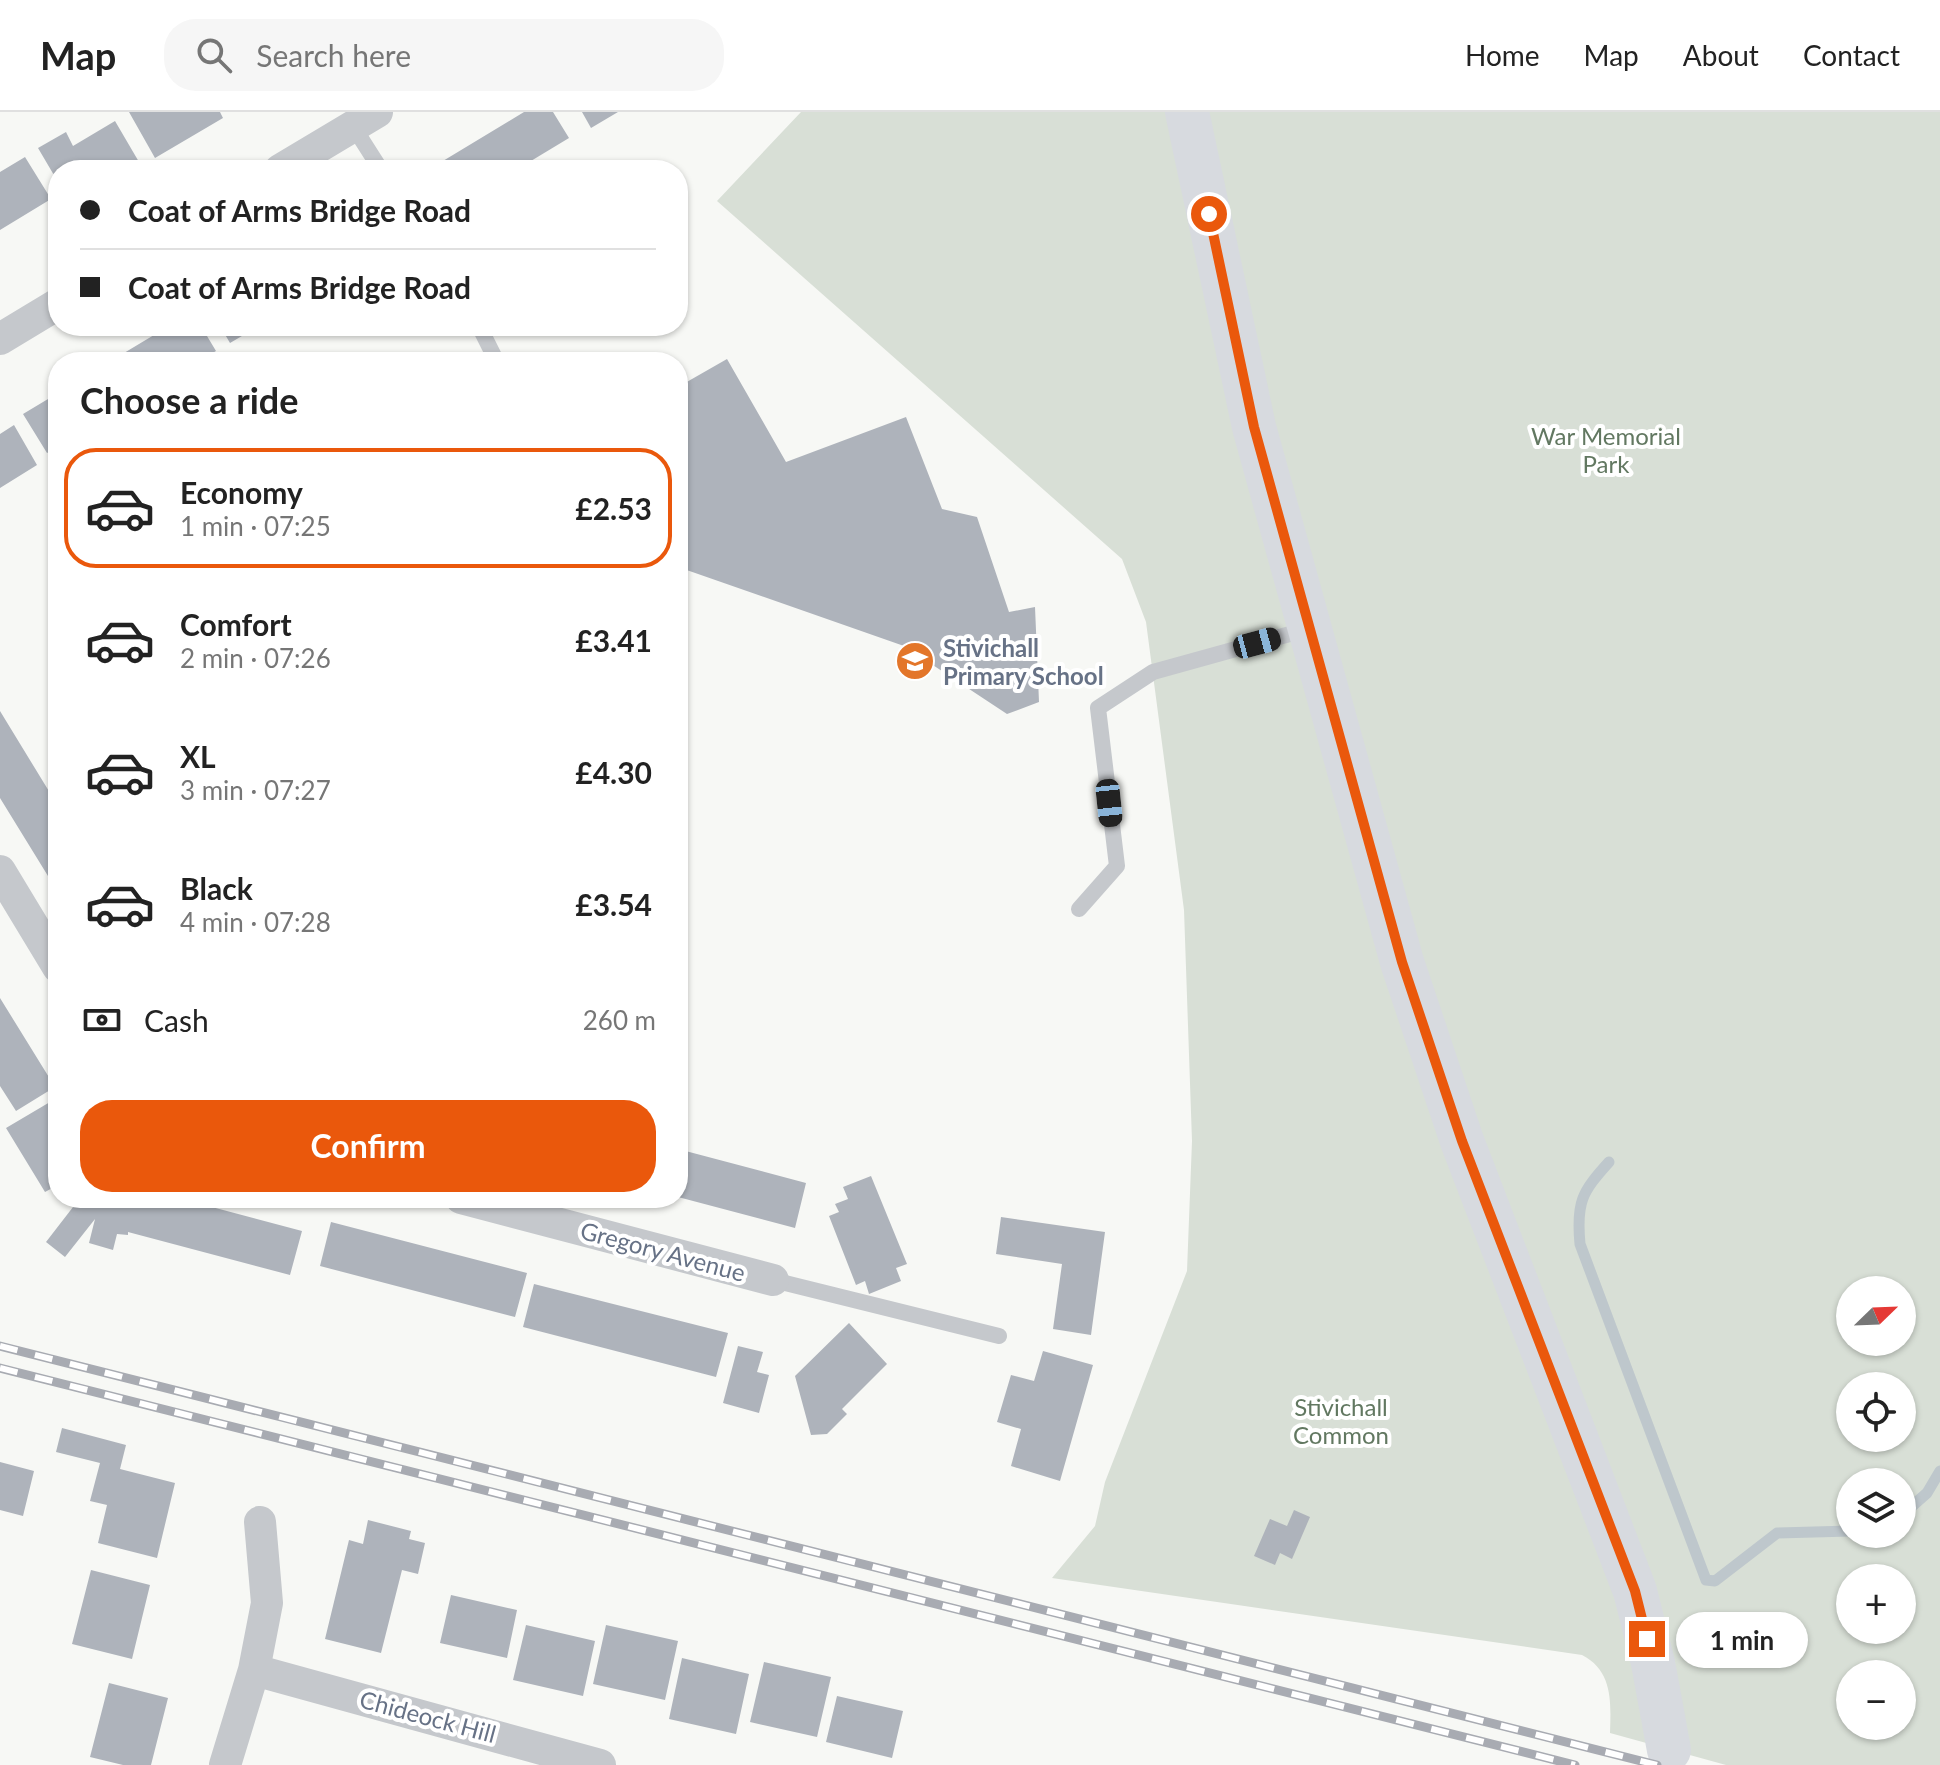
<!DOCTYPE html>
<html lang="en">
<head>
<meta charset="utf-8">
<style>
	:root { --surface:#fff; --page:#f6f6f6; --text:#222; --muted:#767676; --line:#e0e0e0; --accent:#ea580c }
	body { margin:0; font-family:Lato,sans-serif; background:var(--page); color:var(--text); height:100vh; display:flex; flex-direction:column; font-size:30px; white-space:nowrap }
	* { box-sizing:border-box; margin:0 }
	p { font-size:26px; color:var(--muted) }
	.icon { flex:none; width:44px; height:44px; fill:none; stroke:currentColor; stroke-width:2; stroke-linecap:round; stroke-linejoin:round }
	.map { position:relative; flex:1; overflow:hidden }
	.sheet { position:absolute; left:48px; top:240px; width:640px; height:856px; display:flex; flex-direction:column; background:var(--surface); border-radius:32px; box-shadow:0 2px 6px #0004 }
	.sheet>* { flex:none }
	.hud { position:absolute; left:48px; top:48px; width:640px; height:176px; border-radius:32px; box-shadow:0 2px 6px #0004; display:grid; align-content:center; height:176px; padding:0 32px; background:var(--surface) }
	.needle { width:52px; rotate:67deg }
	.fabs { position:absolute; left:1836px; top:1164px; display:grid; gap:16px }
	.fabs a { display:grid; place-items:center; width:80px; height:80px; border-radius:50%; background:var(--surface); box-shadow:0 2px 6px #0004; font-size:40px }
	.end { position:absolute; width:36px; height:36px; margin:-18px; border:10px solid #ea580c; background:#fff; box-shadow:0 0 0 4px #fff }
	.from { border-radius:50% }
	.bubble { position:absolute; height:56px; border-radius:28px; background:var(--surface); box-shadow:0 2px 6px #0004; font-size:26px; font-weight:700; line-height:56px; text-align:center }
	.car { position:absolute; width:24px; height:48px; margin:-24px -12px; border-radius:10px; box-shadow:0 0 6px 2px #0007; background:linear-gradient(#222 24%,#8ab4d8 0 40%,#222 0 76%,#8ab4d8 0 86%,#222 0) }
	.hud b { display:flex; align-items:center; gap:28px; height:76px; font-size:30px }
	.hud b+b { border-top:2px solid var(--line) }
	.hud i { width:20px; height:20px; background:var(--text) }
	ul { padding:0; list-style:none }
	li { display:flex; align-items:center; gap:24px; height:120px; margin:0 16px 12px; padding:0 16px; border:4px solid transparent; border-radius:32px }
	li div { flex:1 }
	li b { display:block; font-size:30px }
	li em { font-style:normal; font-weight:700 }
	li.selected { border-color:var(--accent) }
	li>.icon { width:72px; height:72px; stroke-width:1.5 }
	h2 { padding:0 32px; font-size:36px; line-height:96px }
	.pay { display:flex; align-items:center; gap:20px; height:88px; padding:0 32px; font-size:30px }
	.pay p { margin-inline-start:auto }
	.action { display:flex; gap:16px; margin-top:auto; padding:16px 32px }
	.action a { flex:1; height:92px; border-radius:32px; background:var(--accent); color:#fff; font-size:32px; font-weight:700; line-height:92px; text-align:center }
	header { display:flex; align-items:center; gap:48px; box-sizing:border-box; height:112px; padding:0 40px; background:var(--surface); border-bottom:2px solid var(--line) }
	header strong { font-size:38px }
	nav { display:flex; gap:44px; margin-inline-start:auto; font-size:28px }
	.search { width:560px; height:72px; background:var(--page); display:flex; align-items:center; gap:20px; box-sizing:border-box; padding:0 28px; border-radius:32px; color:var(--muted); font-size:30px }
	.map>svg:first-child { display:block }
</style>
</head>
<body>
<header>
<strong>Map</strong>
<div class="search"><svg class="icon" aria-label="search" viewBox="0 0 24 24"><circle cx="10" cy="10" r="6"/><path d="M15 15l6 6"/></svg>Search here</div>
<nav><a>Home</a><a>Map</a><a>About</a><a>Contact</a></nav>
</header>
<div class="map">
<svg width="1940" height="1653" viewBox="0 0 1940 1653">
	<rect width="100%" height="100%" fill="#f7f8f5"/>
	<path fill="#d8dfd6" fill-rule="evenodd" d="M 801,0 L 1940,0 L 1940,1653 L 1726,1653 L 1610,1621 C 1611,1590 1613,1559 1582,1543 L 1052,1466 L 1095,1414 L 1105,1370 L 1187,1159 L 1192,1029 L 1184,798 L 1146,510 L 1122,447 L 717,89 ZM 1850,1178 L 1902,1178 L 1902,1230 L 1850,1230 ZM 1850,1274 L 1902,1274 L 1902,1326 L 1850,1326 ZM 1850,1370 L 1902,1370 L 1902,1422 L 1850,1422 ZM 1850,1466 L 1902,1466 L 1902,1518 L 1850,1518 ZM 1850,1562 L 1902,1562 L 1902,1614 L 1850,1614 Z"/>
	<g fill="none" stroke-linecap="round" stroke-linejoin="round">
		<path stroke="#bec7cc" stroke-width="11" d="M 1609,1050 C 1582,1080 1576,1090 1580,1132 L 1706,1468 L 1715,1469 L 1777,1421 L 1850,1419
			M 1902,1403 L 1927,1381 L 1940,1359"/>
	</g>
	<path fill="#aeb3bb" d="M 129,0 L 220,0 L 223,6 L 155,46 Z
		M 524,0 L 553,0 L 569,26 L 516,58 L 428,58 Z
		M 582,0 L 618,0 L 591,16 Z
		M 115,9 L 139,50 L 126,58 L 58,58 L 58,70 L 38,36 L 66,20 L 73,34 Z
		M 25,45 L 51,87 L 0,118 L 0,60 Z
		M 169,214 L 201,214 L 216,239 L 197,250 L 109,250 Z
		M 220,214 L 259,214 L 230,231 Z
		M 727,247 L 786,350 L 906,305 L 942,397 L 977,405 L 1009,500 L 1035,495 L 1039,590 L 1007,602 L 904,534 L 678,455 L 678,275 Z
		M 58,281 L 58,335 L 47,341 L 23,302 Z
		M 14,313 L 37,353 L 0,376 L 0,322 Z
		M 0,599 L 58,694 L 58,758 L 48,764 L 0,686 Z
		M 0,886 L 55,975 L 16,999 L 0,974 Z
		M 50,990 L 58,1003 L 58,1073 L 45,1080 L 6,1016 Z
		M 678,1037 L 806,1071 L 795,1116 L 678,1085 Z
		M 871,1064 L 907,1152 L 896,1156 L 901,1169 L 869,1182 L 865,1169 L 856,1173 L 829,1104 L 839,1100 L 835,1092 L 848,1087 L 843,1075 Z
		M 80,1086 L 87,1086 L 98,1095 L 100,1086 L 178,1086 L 302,1119 L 290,1163 L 128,1120 L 128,1123 L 117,1122 L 113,1138 L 89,1131 L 95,1107 L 65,1145 L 46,1130 Z
		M 1001,1105 L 1105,1120 L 1091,1223 L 1053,1217 L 1062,1152 L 996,1142 Z
		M 331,1110 L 527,1161 L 515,1205 L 320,1154 Z
		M 534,1172 L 728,1221 L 716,1265 L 523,1215 Z
		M 849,1211 L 887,1252 L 842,1297 L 847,1302 L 827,1322 L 811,1323 L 795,1264 Z
		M 738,1234 L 763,1240 L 757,1260 L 769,1263 L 759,1301 L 723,1291 Z
		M 1043,1239 L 1093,1253 L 1060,1369 L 1011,1354 L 1021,1317 L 997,1310 L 1011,1263 L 1034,1269 Z
		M 62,1316 L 126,1333 L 120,1357 L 175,1371 L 157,1446 L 98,1431 L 107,1393 L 90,1389 L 100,1351 L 56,1340 Z
		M 0,1350 L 34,1359 L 23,1404 L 0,1398 Z
		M 1294,1398 L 1310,1405 L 1292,1447 L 1280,1441 L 1275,1453 L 1254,1444 L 1270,1407 L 1287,1414 Z
		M 368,1408 L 411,1419 L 409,1427 L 425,1431 L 418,1462 L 402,1458 L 381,1541 L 325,1527 L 349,1428 L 363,1432 Z
		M 91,1458 L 150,1473 L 132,1547 L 72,1532 Z
		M 451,1483 L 517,1498 L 507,1546 L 440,1531 Z
		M 526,1513 L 595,1529 L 583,1584 L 513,1568 Z
		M 606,1513 L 678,1529 L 665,1588 L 593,1572 Z
		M 682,1546 L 749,1562 L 736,1622 L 669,1607 Z
		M 764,1550 L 831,1565 L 817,1625 L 750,1610 Z
		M 109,1571 L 168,1586 L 151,1653 L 123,1653 L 90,1645 Z
		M 837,1584 L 903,1599 L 892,1646 L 826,1630 Z"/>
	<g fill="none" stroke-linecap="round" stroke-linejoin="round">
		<path stroke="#c5c8cc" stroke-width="16" d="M 353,14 L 381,58
			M 479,214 L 497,250
			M 1079,797 L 1117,754 L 1098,596 L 1153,560 L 1308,517
			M 773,1168 L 999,1224"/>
		<path stroke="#c5c8cc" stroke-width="32" d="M 280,58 L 377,0
			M 0,227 L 58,192
			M 0,759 L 58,855
			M 461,1086 L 773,1168
			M 254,1558 L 267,1491 L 260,1410
			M 225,1653 L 254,1558 L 600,1653"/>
		<path stroke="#d7dadf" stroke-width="44" d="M 1187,0 L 1254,315 L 1402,850 L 1462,1029 L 1635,1479 L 1653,1551 L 1669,1638"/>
		<g stroke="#a8abb2" stroke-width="9">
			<path id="rail" d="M 0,1234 L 1657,1653
				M 0,1256 L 1575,1653"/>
		</g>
		<use href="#rail" stroke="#fff" stroke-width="6" stroke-dasharray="18" stroke-linecap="butt"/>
	</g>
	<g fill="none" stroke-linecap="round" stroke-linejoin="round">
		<path stroke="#ea580c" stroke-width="10" d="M 1209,102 L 1254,315 L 1402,850 L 1462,1029 L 1635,1479 L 1647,1527"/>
	</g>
	<defs>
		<g id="school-disc" transform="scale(2)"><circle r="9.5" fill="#e3762a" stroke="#fff"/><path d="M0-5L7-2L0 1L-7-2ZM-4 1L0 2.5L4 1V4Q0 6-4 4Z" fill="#fff"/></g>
	</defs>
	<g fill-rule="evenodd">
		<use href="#school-disc" x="915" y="549"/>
	</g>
	<g text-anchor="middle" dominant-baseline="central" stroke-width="8" stroke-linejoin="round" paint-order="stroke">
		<g font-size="24" fill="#627861" stroke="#fff">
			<text x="1606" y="323">War Memorial<tspan x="1606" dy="28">Park</tspan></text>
			<text x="1341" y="1294">Stivichall<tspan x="1341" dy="28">Common</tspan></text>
		</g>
		<g font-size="24" font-weight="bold" fill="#677286" stroke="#fff" text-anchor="start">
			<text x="943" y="535">Stivichall<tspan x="943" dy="28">Primary School</tspan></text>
		</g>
		<g font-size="24" fill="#677286" stroke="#fff">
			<text transform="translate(663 1139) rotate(15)">Gregory Avenue</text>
			<text transform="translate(428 1604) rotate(15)">Chideock Hill</text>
		</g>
	</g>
</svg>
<div class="fabs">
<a><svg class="needle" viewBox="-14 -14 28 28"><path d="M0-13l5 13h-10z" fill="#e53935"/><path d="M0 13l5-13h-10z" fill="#767676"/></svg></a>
<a><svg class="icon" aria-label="locate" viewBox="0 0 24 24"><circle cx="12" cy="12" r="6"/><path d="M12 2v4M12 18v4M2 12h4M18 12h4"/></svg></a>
<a><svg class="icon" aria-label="layers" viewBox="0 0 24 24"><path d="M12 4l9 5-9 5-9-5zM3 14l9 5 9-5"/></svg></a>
<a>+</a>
<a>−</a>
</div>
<i class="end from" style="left:1209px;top:102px"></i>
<i class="end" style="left:1647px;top:1527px"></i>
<div class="bubble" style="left:1676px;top:1500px;width:132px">1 min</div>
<i class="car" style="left:1257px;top:531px;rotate:75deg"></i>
<i class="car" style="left:1109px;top:691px;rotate:174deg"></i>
<div class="hud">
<b><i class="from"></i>Coat of Arms Bridge Road</b>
<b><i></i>Coat of Arms Bridge Road</b>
</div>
<section class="sheet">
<h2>Choose a ride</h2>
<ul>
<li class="selected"><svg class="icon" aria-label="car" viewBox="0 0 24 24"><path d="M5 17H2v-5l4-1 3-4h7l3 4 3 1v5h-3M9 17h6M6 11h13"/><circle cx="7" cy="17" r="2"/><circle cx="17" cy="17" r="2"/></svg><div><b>Economy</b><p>1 min · 07:25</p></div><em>£2.53</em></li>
<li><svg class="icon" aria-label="car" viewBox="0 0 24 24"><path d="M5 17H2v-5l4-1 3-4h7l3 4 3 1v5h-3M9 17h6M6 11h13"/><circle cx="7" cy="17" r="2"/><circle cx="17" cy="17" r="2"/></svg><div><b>Comfort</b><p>2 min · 07:26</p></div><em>£3.41</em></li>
<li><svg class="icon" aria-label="car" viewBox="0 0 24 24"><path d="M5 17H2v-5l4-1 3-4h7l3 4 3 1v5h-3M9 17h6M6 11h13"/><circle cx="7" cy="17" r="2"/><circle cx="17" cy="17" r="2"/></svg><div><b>XL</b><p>3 min · 07:27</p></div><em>£4.30</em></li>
<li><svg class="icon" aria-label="car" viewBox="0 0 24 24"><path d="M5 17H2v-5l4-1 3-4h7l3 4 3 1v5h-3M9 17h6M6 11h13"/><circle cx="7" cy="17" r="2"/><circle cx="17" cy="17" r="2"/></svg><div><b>Black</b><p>4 min · 07:28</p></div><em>£3.54</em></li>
</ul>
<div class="pay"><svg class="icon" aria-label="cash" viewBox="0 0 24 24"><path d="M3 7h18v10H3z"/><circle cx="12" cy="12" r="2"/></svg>Cash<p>260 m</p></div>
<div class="action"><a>Confirm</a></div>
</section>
</div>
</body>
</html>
